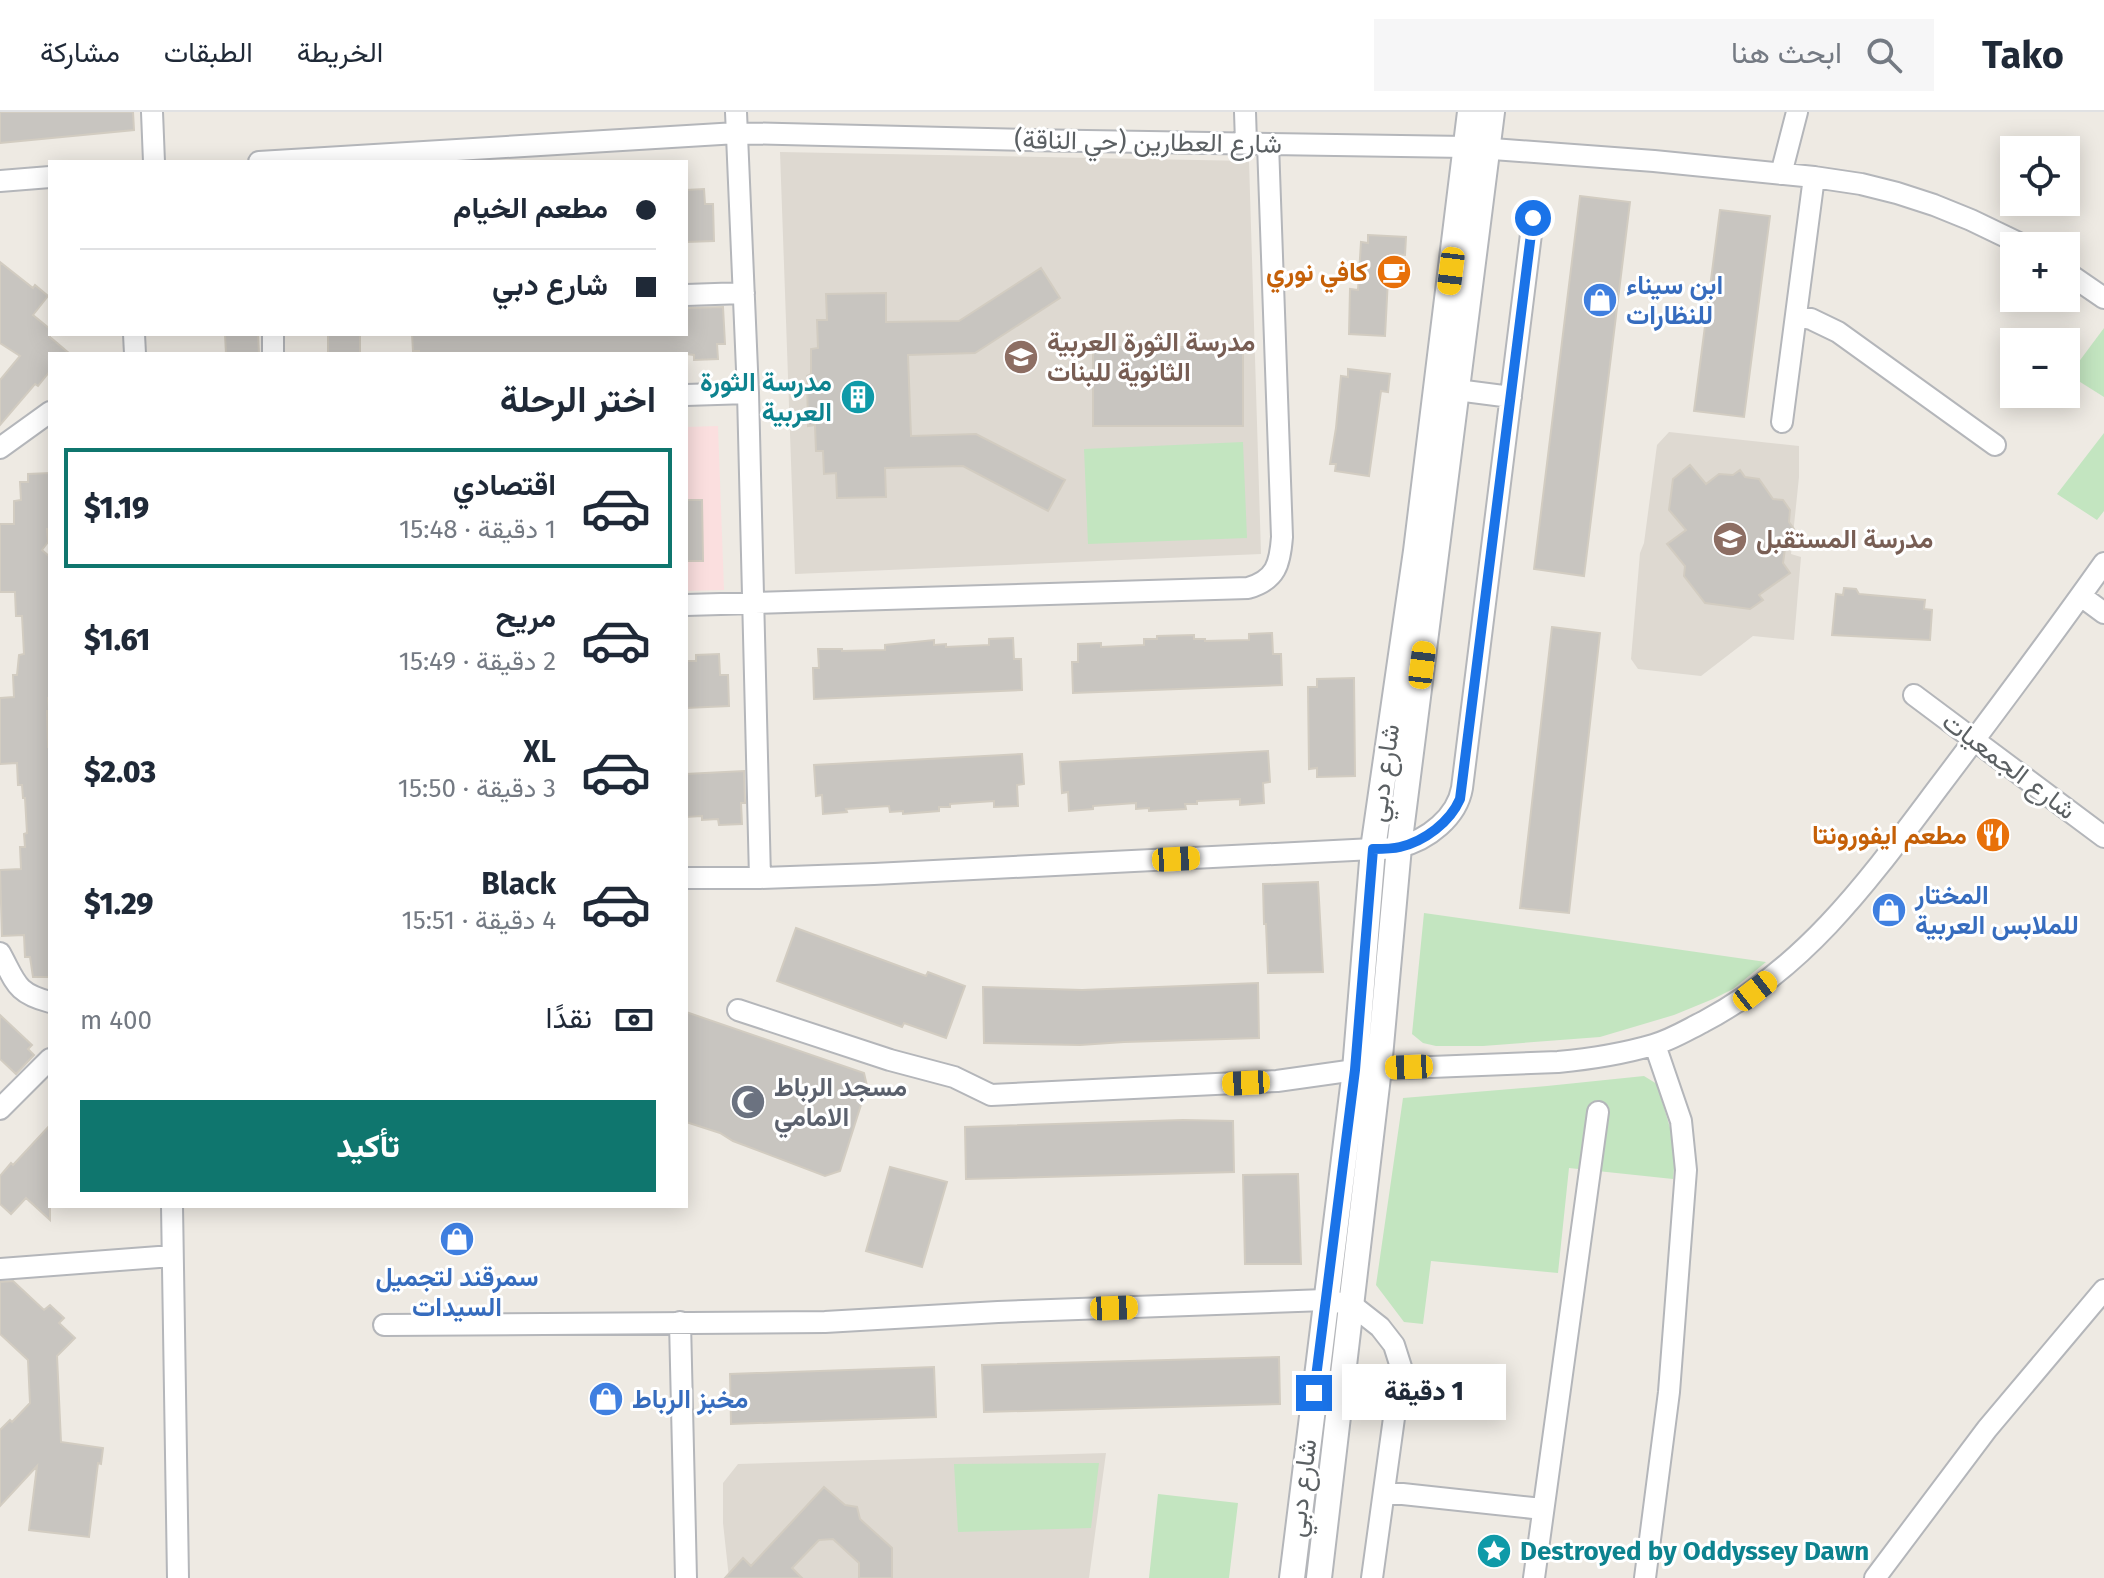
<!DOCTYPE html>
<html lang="ar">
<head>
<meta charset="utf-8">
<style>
	:root { --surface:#fff; --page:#f6f6f7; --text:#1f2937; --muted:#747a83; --line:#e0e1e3; --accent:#0f766e }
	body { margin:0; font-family:"Fira Sans",Vazirmatn,sans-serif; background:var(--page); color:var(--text); direction:rtl; height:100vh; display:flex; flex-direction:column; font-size:30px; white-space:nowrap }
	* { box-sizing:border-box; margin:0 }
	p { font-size:26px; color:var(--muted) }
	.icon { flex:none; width:44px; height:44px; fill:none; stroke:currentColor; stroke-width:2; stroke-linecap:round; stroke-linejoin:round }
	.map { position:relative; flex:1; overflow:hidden; direction:ltr }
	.drawer { position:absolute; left:48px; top:240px; width:640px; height:856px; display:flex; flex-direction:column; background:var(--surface); border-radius:0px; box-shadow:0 4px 20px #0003; direction:rtl }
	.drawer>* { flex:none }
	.guide { position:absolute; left:48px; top:48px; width:640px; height:176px; border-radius:0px; box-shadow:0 4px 20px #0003; direction:rtl; display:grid; align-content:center; height:176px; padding:0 32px; background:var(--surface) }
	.controls { position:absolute; left:2000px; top:24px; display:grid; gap:16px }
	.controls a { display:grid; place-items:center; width:80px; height:80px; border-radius:0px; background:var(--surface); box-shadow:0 4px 20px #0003; font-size:40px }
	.end { position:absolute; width:36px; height:36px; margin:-18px; border:10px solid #1a73e8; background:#fff; box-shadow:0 0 0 4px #fff }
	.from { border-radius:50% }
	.bubble { position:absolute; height:56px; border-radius:0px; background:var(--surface); box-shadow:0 4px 20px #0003; font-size:26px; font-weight:800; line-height:56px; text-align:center; direction:rtl }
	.car { position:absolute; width:24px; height:48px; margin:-24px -12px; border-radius:10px; box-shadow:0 0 6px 2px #0007; background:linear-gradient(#f5c518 24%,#345 0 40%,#f5c518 0 76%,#345 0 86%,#f5c518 0) }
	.guide b { display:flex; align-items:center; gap:28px; height:76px; font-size:30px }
	.guide b+b { border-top:2px solid var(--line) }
	.guide i { width:20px; height:20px; background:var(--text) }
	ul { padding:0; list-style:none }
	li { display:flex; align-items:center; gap:24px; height:120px; margin:0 16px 12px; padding:0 16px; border:4px solid transparent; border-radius:0px }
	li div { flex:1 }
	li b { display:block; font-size:30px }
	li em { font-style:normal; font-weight:800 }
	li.current { border-color:var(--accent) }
	li>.icon { width:72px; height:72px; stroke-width:1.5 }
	h2 { padding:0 32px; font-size:36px; line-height:96px }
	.pay { display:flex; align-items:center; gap:20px; height:88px; padding:0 32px; font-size:30px }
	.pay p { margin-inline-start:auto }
	.button { display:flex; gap:16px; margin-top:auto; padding:16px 32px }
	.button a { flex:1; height:92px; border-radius:0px; background:var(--accent); color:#fff; font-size:32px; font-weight:800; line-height:92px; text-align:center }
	header { display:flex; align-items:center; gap:48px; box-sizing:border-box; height:112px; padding:0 40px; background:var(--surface); border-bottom:2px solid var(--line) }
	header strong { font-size:38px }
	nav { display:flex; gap:44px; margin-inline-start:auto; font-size:28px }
	.search { width:560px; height:72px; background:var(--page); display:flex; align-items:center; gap:20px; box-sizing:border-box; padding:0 28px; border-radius:0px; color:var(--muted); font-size:30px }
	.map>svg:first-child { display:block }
</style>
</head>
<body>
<header>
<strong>Tako</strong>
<div class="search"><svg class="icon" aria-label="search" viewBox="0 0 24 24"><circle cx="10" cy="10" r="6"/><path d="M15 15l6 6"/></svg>ابحث هنا</div>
<nav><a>الخريطة</a><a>الطبقات</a><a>مشاركة</a></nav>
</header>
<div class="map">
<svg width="2104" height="1466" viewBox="0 0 2104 1466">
	<rect width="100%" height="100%" fill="#eeeae3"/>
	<path fill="#ded9d1" d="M 780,40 L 1249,49 L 1261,442 L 795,462 Z
		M 1669,320 L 1799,334 L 1799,365 L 1791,442 L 1801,445 L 1794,528 L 1753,524 L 1701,564 L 1638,557 L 1631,547 L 1640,441 L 1644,431 L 1657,333 Z
		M 1106,1341 L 1089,1466 L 729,1466 L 723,1411 L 723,1371 L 738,1352 Z"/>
	<path fill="#fbdfdf" d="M 718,314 L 724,478 L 686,479 L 686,315 Z"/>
	<path fill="#c3e5c0" d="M 2104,216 L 2104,285 L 2069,263 Z
		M 2104,321 L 2104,399 L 2097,408 L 2057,382 Z
		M 1243,330 L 1247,426 L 1088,432 L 1084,337 Z
		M 1424,801 L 1766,850 L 1733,877 L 1713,887 L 1674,903 L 1600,925 L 1483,934 L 1436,934 L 1423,931 L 1412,922 Z
		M 1644,964 L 1657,972 L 1676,1036 L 1673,1067 L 1569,1056 L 1558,1161 L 1431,1149 L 1423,1212 L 1404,1210 L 1376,1173 L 1403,986 L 1547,974 Z
		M 1099,1351 L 1091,1416 L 958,1420 L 954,1352 Z
		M 1158,1382 L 1238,1391 L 1229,1466 L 1149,1466 Z"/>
	<path fill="#c8c5c0" stroke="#d2ccc1" stroke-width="2" d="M 0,0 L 133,0 L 134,18 L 0,31 Z
		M 704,77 L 705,92 L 713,92 L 714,129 L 686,130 L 686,78 Z
		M 1580,84 L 1630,90 L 1584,464 L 1534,457 Z
		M 1720,98 L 1770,104 L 1744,305 L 1694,299 Z
		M 1368,123 L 1406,125 L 1405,143 L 1395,142 L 1393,167 L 1388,167 L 1385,224 L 1349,222 L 1350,177 L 1358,178 L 1361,130 L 1368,131 Z
		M 0,150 L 33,176 L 35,173 L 48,184 L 33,203 L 50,217 L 50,225 L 70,242 L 50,242 L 50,259 L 38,274 L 35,272 L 0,313 L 0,268 L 20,244 L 0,231 Z
		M 1041,156 L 1060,186 L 975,241 L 908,243 L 911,324 L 976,322 L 1065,368 L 1048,399 L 963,354 L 885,356 L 886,385 L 837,386 L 836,361 L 824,362 L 823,339 L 816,339 L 815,313 L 808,314 L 807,264 L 811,262 L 811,237 L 818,236 L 817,208 L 827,208 L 826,182 L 886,181 L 886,210 L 959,209 Z
		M 723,195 L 725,232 L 717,232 L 718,247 L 694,248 L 694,243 L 686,242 L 419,242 L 419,239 L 413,239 L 412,222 L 686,222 L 686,196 Z
		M 225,222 L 258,222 L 259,242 L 226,242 Z
		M 328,222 L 360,222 L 360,241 L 328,242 Z
		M 1093,235 L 1243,235 L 1243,314 L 1093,314 Z
		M 1348,257 L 1390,262 L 1388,280 L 1381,279 L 1369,364 L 1335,359 L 1336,352 L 1330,352 L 1336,316 L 1341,264 L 1348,265 Z
		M 1690,353 L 1706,372 L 1719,362 L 1733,363 L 1740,358 L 1745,365 L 1759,367 L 1773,387 L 1783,388 L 1790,398 L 1789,410 L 1794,417 L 1787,422 L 1783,451 L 1790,461 L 1759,483 L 1763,488 L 1750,497 L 1705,491 L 1684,464 L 1685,454 L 1667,432 L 1686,418 L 1669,398 L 1673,367 Z
		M 50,361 L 50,417 L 47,417 L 48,430 L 42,438 L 50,445 L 50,586 L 48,586 L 49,599 L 47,599 L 48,635 L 50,635 L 50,865 L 33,865 L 30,845 L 25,845 L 24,823 L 2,824 L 0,758 L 21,757 L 20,735 L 25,735 L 24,722 L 27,721 L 25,686 L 23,686 L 22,673 L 18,673 L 17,651 L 0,652 L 0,586 L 14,585 L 13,563 L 17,563 L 19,543 L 24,542 L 22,504 L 16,504 L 15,480 L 0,480 L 0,412 L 14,412 L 14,389 L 21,388 L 20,370 L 28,370 L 28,362 Z
		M 686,388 L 702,388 L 703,449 L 686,449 Z
		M 1844,476 L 1856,477 L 1859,482 L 1925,488 L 1924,497 L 1932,498 L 1930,528 L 1832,523 L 1836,482 L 1843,483 Z
		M 1552,515 L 1600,521 L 1569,801 L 1520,796 Z
		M 1272,521 L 1273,542 L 1281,542 L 1282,573 L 1073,581 L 1072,550 L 1078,550 L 1078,532 L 1101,531 L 1101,535 L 1144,533 L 1144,527 L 1157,527 L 1157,524 L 1194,523 L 1194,527 L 1205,527 L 1205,529 L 1249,528 L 1249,522 Z
		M 1013,526 L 1014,547 L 1021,547 L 1022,578 L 814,587 L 813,556 L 819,556 L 818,537 L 842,537 L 842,539 L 885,538 L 885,533 L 934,528 L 934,533 L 946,532 L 946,535 L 989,533 L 989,527 Z
		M 719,542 L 720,563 L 728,563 L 729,594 L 686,596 L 686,549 L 696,549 L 696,543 Z
		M 1354,566 L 1355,664 L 1317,665 L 1317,656 L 1309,657 L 1308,575 L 1317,575 L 1317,567 Z
		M 1268,639 L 1270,670 L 1263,671 L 1264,691 L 1240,693 L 1240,687 L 1197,689 L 1197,692 L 1185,692 L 1186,697 L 1149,699 L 1149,696 L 1136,697 L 1136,691 L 1093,694 L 1093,697 L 1069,699 L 1068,680 L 1062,681 L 1060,650 Z
		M 1022,642 L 1024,672 L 1017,673 L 1018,694 L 994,695 L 994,689 L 950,692 L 950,695 L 939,695 L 939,699 L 903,702 L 903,699 L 890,700 L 889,694 L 846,697 L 847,700 L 823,702 L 822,683 L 816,684 L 814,653 Z
		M 744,659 L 745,691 L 741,691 L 742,712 L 719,713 L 718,707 L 702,708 L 702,704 L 686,705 L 686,662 Z
		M 1318,770 L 1323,860 L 1268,861 L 1266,812 L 1264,812 L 1263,772 Z
		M 796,816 L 926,864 L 928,860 L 965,874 L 946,926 L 904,911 L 902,915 L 777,869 Z
		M 1258,871 L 1259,926 L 1124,930 L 1080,933 L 984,931 L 983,875 L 1082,878 Z
		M 686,900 L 864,961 L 867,974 L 840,1059 L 825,1064 L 733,1029 L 720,1021 L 686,1010 Z
		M 0,903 L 32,933 L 28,937 L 34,943 L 16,962 L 0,947 Z
		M 1183,1008 L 1233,1009 L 1234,1060 L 966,1067 L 965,1015 Z
		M 50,1013 L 50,1108 L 26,1086 L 11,1102 L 0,1092 L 0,1064 L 11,1051 L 13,1053 Z
		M 890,1055 L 947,1070 L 922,1155 L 866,1139 Z
		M 1298,1062 L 1301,1152 L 1245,1152 L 1243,1063 Z
		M 13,1169 L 44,1198 L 50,1193 L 64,1206 L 59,1211 L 75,1226 L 57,1244 L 61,1330 L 103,1336 L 101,1352 L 98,1351 L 89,1425 L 29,1418 L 37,1354 L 0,1394 L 0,1318 L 10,1308 L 12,1310 L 30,1291 L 28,1248 L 0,1222 L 0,1170 Z
		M 1279,1245 L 1280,1292 L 984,1300 L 982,1253 Z
		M 934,1255 L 936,1305 L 731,1312 L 730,1262 Z
		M 824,1375 L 845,1393 L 857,1395 L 860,1407 L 892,1436 L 892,1466 L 859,1466 L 859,1451 L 833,1427 L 819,1428 L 792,1456 L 802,1466 L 725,1466 L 743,1446 L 751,1454 Z"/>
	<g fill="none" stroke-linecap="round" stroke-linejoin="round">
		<g stroke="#b4b6ba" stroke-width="24">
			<path id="minor" d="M 152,0 L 154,50
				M 736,0 L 748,281 L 760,766
				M 1245,0 L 1246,31
				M 259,50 L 737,21 L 1025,28 L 1466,35 L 1654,49 L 1814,65 L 1861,72 L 1897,81 L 1934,93 L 1971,108 L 2025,134
				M 1781,62 L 1797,0
				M 0,69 L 50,65
				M 2066,160 L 2104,186
				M 686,183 L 744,181
				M 1796,204 L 1811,207 L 1838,220 L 1995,333
				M 134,222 L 135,242
				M 273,222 L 273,242
				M 1457,278 L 1511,285
				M 686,283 L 748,281
				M 1782,310 L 1814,65
				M 0,336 L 50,300
				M 2081,484 L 2104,501
				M 686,493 L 1248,476 C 1276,468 1280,452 1282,425 L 1268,32
				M 1914,583 L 2104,725
				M 686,766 L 760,766 L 874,762 L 1373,737 C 1382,737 1391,737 1399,735 C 1428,728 1457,705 1462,676 L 1533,106
				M 0,841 C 16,870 15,881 50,890
				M 738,898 L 890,948 L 954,965 L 991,983 L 1277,969 L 1355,958 L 1558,950 C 1590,947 1622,942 1653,933 C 1671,928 1687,918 1703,910 C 1807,855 1869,768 1938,676 C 1994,602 2050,527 2104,451
				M 0,997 L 50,947
				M 172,1094 L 178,1466
				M 0,1157 L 172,1144
				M 680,1210 L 686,1466
				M 384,1213 L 825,1210 L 998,1200 L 1325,1188 L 1352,1193 L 1380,1215 L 1394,1233 L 1401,1255 L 1372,1466
				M 1384,1380 L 1542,1397
				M 1534,1466 L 1598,1000
				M 1645,1466 L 1669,1280 L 1686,1058 L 1681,1009 L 1655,933
				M 1875,1466 L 1987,1317 L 2104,1178"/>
		</g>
		<g stroke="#b4b6ba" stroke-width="28">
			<path id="tertiary" d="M 1292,1466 L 1355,958 L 1373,737 L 1416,439 L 1470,0
				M 1319,1466 L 1379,956 L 1399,735 L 1492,0"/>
		</g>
		<use href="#minor" stroke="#fff" stroke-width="20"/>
		<use href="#tertiary" stroke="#fff" stroke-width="24"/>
	</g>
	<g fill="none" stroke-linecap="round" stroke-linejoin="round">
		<path stroke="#1a73e8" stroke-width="10" d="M 1314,1281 L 1355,958 L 1373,737 C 1382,737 1392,737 1400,735 C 1425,729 1450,710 1460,687 L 1533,106"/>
	</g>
	<defs>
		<g id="cafe-disc" transform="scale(1.8)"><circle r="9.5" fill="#e8710a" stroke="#fff"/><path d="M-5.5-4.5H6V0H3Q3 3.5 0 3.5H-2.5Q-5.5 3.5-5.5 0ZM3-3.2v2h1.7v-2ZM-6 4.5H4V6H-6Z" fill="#fff"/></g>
		<g id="shop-disc" transform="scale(1.8)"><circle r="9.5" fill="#3f7fe0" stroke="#fff"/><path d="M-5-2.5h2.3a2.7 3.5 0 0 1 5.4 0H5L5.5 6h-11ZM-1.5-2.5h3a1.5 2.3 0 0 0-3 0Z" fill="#fff"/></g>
		<g id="school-disc" transform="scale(1.8)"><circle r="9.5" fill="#8d6e63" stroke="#fff"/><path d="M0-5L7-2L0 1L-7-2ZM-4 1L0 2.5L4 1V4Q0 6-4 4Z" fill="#fff"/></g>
		<g id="building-disc" transform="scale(1.8)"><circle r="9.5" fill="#0f9aa8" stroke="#fff"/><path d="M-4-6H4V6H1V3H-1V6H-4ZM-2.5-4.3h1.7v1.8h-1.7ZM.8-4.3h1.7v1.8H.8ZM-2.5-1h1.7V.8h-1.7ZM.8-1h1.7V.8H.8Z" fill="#fff"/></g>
		<g id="restaurant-disc" transform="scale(1.8)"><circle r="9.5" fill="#e8710a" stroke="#fff"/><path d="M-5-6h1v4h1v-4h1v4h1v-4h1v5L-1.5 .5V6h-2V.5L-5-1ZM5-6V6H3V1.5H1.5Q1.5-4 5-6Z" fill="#fff"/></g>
		<g id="mosque-disc" transform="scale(1.8)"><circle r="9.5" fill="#6b7280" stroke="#fff"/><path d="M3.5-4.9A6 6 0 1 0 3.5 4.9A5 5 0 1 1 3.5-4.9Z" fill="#fff"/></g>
		<g id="sight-disc" transform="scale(1.8)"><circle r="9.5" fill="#0f9aa8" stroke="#fff"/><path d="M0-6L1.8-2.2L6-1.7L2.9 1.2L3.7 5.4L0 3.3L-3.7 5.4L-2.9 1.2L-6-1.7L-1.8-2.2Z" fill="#fff"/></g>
	</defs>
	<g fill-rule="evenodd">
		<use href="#cafe-disc" x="1394" y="160"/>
		<use href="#shop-disc" x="1600" y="188"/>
		<use href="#school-disc" x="1021" y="245"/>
		<use href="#building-disc" x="858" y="285"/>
		<use href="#school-disc" x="1730" y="427"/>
		<use href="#restaurant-disc" x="1993" y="723"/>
		<use href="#shop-disc" x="1889" y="798"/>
		<use href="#mosque-disc" x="748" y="990"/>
		<use href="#shop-disc" x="457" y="1127"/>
		<use href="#shop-disc" x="606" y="1287"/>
		<use href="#sight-disc" x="1494" y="1439"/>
	</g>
	<g text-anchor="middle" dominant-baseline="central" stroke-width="6" stroke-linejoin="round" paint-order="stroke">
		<g font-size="26" fill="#5b6063" stroke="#fff">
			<text transform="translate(1148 30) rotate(1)">شارع العطارين (حي الناقة)</text>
			<text transform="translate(2009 654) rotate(37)">شارع الجمعيات</text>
			<text transform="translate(1384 661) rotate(-82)">شارع دبي</text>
			<text transform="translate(1302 1376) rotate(-83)">شارع دبي</text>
		</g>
		<g font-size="26" font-weight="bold" fill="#c56008" stroke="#fff" text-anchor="end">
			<text x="1368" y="160">كافي نوري</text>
			<text x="1967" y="723">مطعم ايفورونتا</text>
		</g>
		<g font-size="26" font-weight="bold" fill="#366cbe" stroke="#fff" text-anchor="start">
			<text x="1626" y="173">ابن سيناء<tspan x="1626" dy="30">للنظارات</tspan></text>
			<text x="1915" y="783">المختار<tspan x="1915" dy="30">للملابس العربية</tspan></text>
			<text x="457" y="1165" text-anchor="middle">سمرقند لتجميل<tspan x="457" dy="30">السيدات</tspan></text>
			<text x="632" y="1287">مخبز الرباط</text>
		</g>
		<g font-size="26" font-weight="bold" fill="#785e54" stroke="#fff" text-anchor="start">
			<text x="1047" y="230">مدرسة الثورة العربية<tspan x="1047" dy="30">الثانوية للبنات</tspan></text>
			<text x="1756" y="427">مدرسة المستقبل</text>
		</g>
		<g font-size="26" font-weight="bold" fill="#0d838f" stroke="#fff" text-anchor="end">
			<text x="832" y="270">مدرسة الثورة<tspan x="832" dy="30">العربية</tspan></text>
			<text x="1520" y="1439" text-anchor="start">Destroyed by Oddyssey Dawn</text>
		</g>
		<g font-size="26" font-weight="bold" fill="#5b616d" stroke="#fff" text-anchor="start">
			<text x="774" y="975">مسجد الرباط<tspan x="774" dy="30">الامامي</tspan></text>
		</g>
	</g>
</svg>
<div class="controls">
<a><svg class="icon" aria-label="locate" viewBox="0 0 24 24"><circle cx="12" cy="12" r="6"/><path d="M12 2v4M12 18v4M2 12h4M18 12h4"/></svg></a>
<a>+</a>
<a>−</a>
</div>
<i class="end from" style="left:1533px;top:106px"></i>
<i class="end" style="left:1314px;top:1281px"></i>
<div class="bubble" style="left:1342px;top:1252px;width:164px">1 دقيقة</div>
<i class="car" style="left:1451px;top:159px;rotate:187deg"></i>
<i class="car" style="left:1422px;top:553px;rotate:7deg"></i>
<i class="car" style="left:1176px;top:747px;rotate:87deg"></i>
<i class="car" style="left:1755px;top:879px;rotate:52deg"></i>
<i class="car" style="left:1409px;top:955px;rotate:268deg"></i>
<i class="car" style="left:1246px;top:971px;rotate:267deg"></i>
<i class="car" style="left:1114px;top:1196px;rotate:88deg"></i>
<div class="guide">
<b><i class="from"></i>مطعم الخيام</b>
<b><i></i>شارع دبي</b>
</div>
<section class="drawer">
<h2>اختر الرحلة</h2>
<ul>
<li class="current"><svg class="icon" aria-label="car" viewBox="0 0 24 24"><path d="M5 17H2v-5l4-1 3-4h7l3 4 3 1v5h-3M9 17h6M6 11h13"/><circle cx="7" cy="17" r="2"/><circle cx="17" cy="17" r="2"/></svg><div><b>اقتصادي</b><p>1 دقيقة · 15:48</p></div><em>$1.19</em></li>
<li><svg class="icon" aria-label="car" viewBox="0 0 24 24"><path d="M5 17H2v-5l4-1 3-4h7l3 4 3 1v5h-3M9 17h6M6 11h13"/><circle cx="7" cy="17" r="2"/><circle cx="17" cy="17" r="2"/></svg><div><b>مريح</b><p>2 دقيقة · 15:49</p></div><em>$1.61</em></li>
<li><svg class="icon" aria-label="car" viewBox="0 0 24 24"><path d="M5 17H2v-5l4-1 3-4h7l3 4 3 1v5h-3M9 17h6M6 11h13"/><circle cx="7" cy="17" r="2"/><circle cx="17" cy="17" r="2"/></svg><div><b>XL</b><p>3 دقيقة · 15:50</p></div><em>$2.03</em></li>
<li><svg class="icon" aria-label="car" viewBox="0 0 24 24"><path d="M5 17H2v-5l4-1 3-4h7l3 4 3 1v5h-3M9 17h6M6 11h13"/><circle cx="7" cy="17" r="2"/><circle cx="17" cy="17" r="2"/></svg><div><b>Black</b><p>4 دقيقة · 15:51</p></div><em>$1.29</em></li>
</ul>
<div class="pay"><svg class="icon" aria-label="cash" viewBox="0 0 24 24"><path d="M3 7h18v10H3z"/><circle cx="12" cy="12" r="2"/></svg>نقدًا<p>400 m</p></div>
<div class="button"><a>تأكيد</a></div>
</section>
</div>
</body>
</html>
